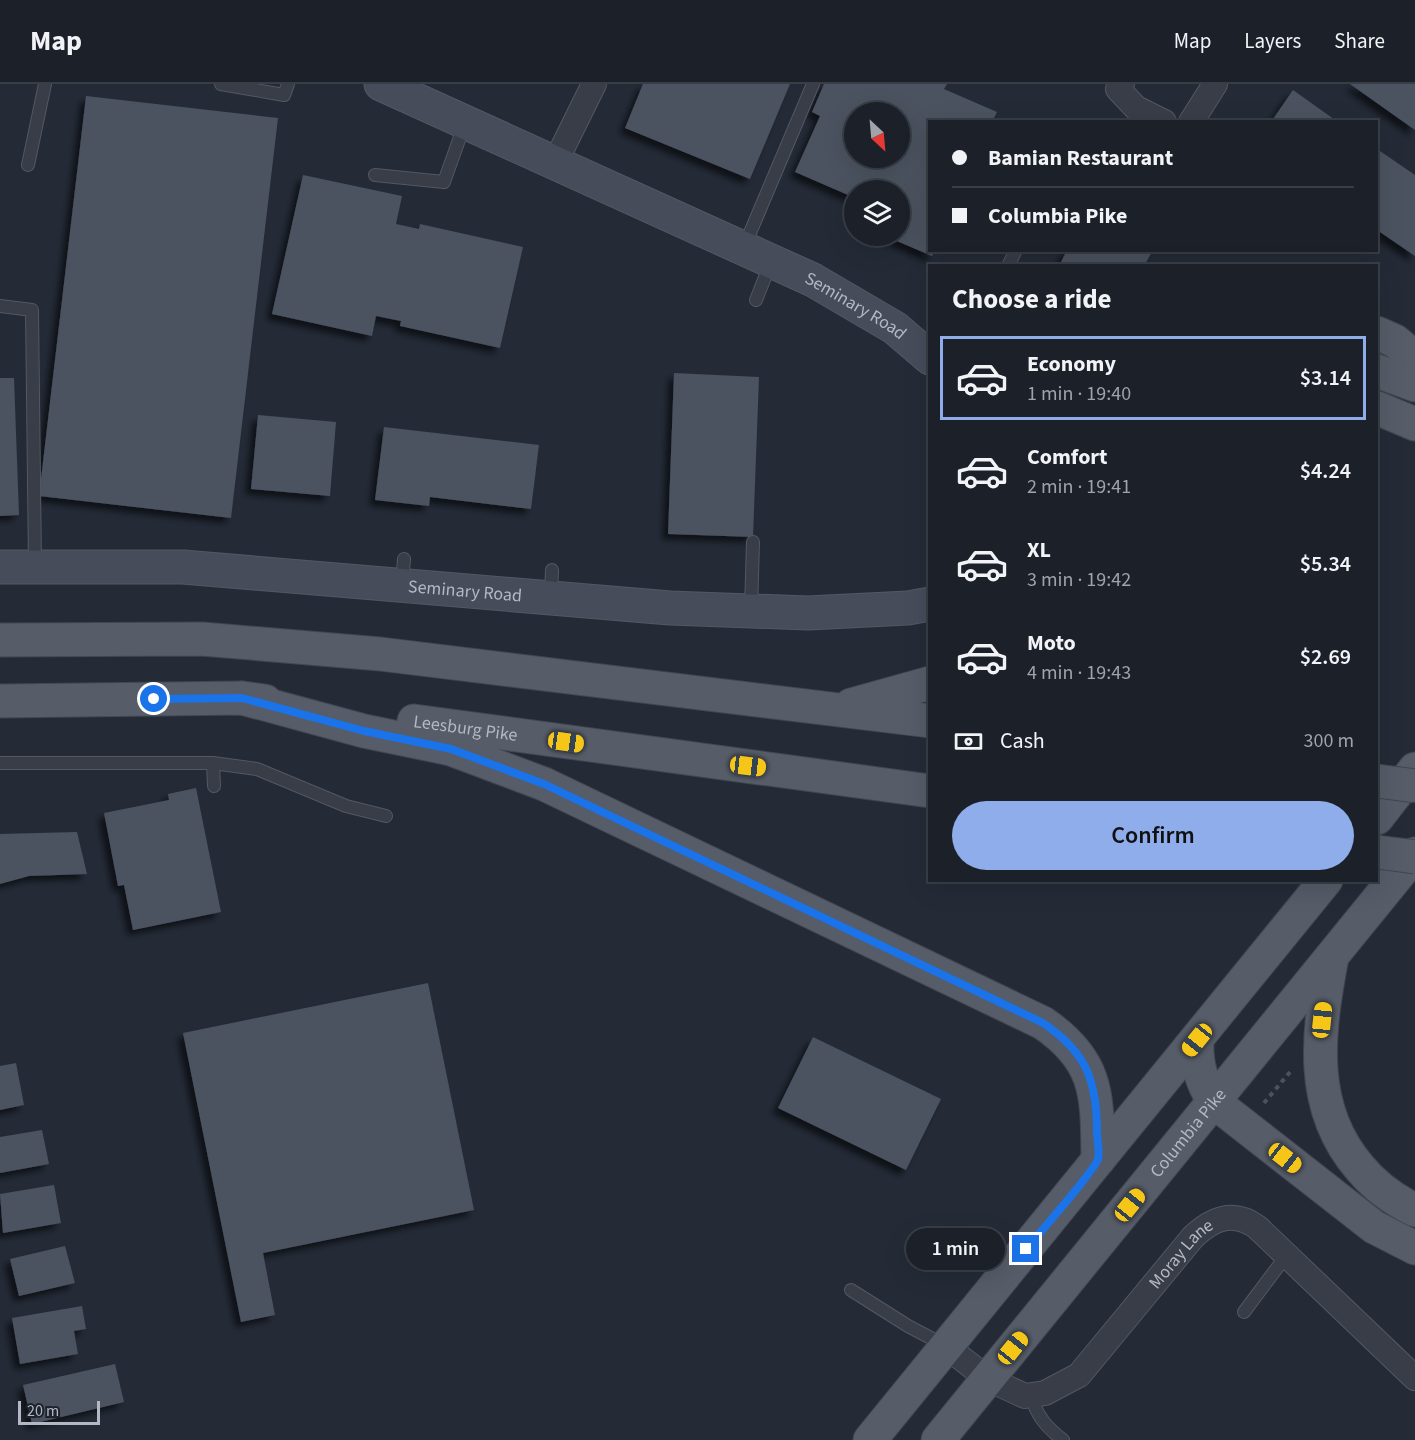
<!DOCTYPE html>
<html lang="en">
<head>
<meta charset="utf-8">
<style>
	:root { --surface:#1b2029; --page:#242831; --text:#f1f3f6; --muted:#a0a3a8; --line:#393e46; --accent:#90adeb }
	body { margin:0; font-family:"Source Sans 3",sans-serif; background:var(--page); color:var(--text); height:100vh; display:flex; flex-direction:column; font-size:22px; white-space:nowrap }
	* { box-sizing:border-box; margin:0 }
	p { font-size:20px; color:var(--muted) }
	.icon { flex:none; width:33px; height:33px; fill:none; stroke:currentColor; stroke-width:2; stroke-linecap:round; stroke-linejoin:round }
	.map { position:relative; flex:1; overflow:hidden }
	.side { position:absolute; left:928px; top:180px; width:450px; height:618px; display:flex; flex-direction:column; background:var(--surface); border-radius:0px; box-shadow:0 6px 24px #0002,0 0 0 2px var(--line) }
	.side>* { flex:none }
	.hud { position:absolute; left:928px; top:36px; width:450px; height:132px; border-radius:0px; box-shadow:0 6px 24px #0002,0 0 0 2px var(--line); display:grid; align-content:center; height:132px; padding:0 24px; background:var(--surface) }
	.needle { width:39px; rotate:154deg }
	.controls { position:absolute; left:844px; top:18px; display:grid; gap:12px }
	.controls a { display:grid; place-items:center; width:66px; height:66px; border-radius:50%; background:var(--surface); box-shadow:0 6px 24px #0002,0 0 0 2px var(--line); font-size:30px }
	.scale { position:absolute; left:18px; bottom:15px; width:82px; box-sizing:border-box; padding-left:6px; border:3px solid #b3b8c4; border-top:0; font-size:16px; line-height:21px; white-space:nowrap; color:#b3b8c4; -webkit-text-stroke:4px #1d222d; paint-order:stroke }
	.end { position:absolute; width:27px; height:27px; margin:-14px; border:8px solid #1a73e8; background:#fff; box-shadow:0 0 0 3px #fff }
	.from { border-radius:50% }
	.bubble { position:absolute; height:42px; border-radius:21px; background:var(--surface); box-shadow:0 6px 24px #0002,0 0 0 2px var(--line); font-size:20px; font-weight:600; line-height:42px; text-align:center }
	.car { position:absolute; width:18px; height:36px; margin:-18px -9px; border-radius:8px; box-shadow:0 0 4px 2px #0007; background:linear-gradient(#f5c518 24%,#345 0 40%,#f5c518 0 76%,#345 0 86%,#f5c518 0) }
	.hud b { display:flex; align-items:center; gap:21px; height:57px; font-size:22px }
	.hud b+b { border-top:2px solid var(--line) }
	.hud i { width:15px; height:15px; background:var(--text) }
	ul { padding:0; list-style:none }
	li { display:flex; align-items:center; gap:18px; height:84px; margin:0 12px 9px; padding:0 12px; border:3px solid transparent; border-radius:0px }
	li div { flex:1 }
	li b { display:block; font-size:22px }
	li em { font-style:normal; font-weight:600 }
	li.on { border-color:var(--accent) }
	li>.icon { width:54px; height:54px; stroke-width:1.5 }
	h2 { padding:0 24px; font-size:27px; line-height:72px }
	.pay { display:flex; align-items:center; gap:15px; height:66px; padding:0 24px; font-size:22px }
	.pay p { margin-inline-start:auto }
	.cta { display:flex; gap:12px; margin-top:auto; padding:12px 24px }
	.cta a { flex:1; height:69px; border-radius:36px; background:var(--accent); color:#111; font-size:24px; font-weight:600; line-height:69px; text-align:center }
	header { display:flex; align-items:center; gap:36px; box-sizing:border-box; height:84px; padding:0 30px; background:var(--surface); border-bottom:2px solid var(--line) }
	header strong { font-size:28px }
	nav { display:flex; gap:33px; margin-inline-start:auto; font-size:21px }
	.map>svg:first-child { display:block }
</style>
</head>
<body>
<header>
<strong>Map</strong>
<nav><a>Map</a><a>Layers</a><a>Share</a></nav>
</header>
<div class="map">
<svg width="1415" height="1356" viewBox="0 0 1415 1356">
	<defs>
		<filter id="shadow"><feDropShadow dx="-5.5" dy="5.5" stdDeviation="3" flood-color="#0009"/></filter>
	</defs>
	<rect width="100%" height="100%" fill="#242b37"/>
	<path fill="#4b5261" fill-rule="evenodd" filter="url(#shadow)" d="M 643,0 L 790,0 L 750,95 L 625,44 Z
		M 824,0 L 947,0 L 944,5 L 997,28 L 992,38 L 930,38 L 930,166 L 935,166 L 932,172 L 885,152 L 900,152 L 900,106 L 855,106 L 855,114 L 795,88 L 820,32 L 812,28 ZM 855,28 L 900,28 L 900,74 L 855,74 Z
		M 1350,0 L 1415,0 L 1415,46 Z
		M 1293,6 L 1338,38 L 1271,38 Z
		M 86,12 L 278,34 L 231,434 L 39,412 Z
		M 1377,65 L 1415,91 L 1415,172 L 1377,146 Z
		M 303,91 L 402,112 L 396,140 L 419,145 L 420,140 L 523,163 L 500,264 L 400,242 L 401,237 L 376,232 L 372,252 L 272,230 Z
		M 1067,166 L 1153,166 L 1144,182 L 1059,182 Z
		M 674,289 L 759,293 L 753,453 L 668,450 Z
		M 0,294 L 14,294 L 19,431 L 0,432 Z
		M 258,331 L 336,338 L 330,412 L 251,405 Z
		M 384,343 L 539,361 L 531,425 L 430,413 L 429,422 L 375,416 Z
		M 196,704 L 221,828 L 133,846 L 124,801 L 118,802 L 104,729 L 169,716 L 168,710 Z
		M 77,748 L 87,790 L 29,792 L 0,800 L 0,750 Z
		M 428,899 L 474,1126 L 263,1169 L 275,1231 L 241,1238 L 183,949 Z
		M 813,953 L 941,1015 L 906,1086 L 778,1024 Z
		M 16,979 L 24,1021 L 0,1026 L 0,982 Z
		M 42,1046 L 49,1080 L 0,1089 L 0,1053 Z
		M 54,1101 L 61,1139 L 3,1149 L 0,1110 Z
		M 65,1162 L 75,1199 L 19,1212 L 10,1175 Z
		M 82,1222 L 86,1245 L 74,1247 L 78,1270 L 20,1280 L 12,1234 Z
		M 115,1280 L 124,1318 L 32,1340 L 23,1301 Z"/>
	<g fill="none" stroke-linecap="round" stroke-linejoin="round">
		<g stroke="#535863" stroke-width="14">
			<path id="lane" d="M 221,0 L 284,11 L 288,0
				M 28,81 L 45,0
				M 375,91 L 444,98 L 465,39
				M 744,163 L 813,0
				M 1008,182 L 1016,166
				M 756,216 L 771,178
				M 0,222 L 32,226 L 35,481
				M 402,499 L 404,475
				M 551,512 L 552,486
				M 751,526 L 753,458
				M 0,679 L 213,679 L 257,685 L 346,722 L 386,732
				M 213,679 L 214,702
				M 851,1206 L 908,1242 L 946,1262
				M 1244,1228 L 1286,1172
				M 1031,1313 C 1038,1333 1046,1343 1063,1356"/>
		</g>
		<g stroke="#535863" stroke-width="26">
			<g id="street">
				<path d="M 1122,0 L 1118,5 L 1136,24 L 1164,38"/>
				<path d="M 1191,38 L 1215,0"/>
				<path d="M 555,79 L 594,0"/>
				<path id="s1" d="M 947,1263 L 988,1295 L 1025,1312 L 1045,1309 L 1079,1291 L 1193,1153 C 1213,1134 1233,1126 1257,1143 L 1415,1294"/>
			</g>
		</g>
		<g stroke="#535863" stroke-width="35">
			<g id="secondary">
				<path id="s2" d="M 381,0 L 813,196 L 895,244 L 930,274"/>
				<path id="s3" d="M 0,483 L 183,483 L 670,524 L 808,529 L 908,524 L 930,520"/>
			</g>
		</g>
		<g stroke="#414651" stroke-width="35">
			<g id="primary">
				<path d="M 1377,249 L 1395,257 L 1415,274"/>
				<path d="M 1377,287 L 1415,301"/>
				<path d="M 1377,324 L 1415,340"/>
				<path d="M 0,556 L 202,555 L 380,570 L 930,637"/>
				<path d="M 242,614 L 364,647 L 451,665 L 544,700 L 1043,939 C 1100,978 1097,1013 1098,1076"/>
				<path d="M 0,617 L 242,614 L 265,617"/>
				<path d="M 851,621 L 930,599"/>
				<path id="s4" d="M 414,637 L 930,707"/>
				<path d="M 1377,734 L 1415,685"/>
				<path d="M 1332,873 C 1318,947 1307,1023 1360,1084 C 1375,1102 1394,1116 1415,1126"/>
				<path d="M 1197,956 C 1196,980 1201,997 1214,1018 L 1374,1143 L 1415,1164"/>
				<path d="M 870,1356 L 1326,796"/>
				<path id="s5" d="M 938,1356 L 1415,770"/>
			</g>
		</g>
		<path stroke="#48565a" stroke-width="4" stroke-dasharray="4.5 4.5" stroke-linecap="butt" d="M 1264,1019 L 1290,988"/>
		<use href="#lane" stroke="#383d48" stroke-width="12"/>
		<use href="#street" stroke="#383d48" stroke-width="24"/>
		<use href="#secondary" stroke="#464c5a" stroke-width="33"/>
		<use href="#primary" stroke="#565c68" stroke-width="33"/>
		<g stroke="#414651" stroke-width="35" stroke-linecap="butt">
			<path id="primary-bridge" d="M 1377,697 L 1415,702
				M 1377,768 L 1415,773"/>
		</g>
		<use href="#primary-bridge" stroke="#565c68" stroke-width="33"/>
	</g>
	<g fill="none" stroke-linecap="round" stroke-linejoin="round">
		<path stroke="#1a73e8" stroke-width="8" d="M 154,615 L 242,614 L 364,647 L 451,665 L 544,700 L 1043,939 C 1086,968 1097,996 1097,1048 C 1097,1056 1100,1067 1098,1075 C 1095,1086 1037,1152 1026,1165"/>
	</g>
	<g text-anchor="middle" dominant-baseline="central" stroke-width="4.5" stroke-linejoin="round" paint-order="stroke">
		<g font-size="18" fill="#b3b8c4" stroke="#1d222d">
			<text stroke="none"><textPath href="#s2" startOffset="524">Seminary Road</textPath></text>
			<text stroke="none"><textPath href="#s3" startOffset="466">Seminary Road</textPath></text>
			<text stroke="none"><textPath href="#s4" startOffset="52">Leesburg Pike</textPath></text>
			<text stroke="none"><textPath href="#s5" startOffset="396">Columbia Pike</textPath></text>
			<text stroke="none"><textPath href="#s1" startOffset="310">Moray Lane</textPath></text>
		</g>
	</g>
</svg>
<div class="controls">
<a><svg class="needle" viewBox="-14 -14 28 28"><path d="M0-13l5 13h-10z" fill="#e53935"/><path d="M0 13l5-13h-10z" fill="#a0a3a8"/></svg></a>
<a><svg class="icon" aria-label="layers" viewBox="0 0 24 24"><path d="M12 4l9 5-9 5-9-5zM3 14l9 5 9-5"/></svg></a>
</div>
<div class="scale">20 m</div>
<i class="end from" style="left:154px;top:615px"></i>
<i class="end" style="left:1026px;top:1165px"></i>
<div class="bubble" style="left:906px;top:1144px;width:99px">1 min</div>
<i class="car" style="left:566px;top:658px;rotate:98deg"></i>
<i class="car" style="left:748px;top:682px;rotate:97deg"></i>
<i class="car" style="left:1322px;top:936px;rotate:6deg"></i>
<i class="car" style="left:1197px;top:956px;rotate:219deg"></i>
<i class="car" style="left:1285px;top:1074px;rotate:128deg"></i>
<i class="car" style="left:1130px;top:1121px;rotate:39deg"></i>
<i class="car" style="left:1013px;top:1264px;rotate:39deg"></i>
<div class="hud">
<b><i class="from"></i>Bamian Restaurant</b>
<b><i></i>Columbia Pike</b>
</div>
<section class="side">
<h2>Choose a ride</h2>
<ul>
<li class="on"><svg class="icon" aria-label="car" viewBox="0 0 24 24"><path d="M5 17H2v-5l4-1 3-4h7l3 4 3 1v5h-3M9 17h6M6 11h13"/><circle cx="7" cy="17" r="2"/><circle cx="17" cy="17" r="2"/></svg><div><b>Economy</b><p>1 min · 19:40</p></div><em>$3.14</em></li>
<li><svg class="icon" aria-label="car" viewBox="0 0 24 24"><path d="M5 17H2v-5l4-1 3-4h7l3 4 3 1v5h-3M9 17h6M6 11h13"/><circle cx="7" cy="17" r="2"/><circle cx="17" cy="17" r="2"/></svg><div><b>Comfort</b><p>2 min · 19:41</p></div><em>$4.24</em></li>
<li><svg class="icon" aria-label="car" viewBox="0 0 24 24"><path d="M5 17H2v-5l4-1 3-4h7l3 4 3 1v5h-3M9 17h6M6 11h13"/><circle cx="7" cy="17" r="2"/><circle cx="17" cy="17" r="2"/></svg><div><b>XL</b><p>3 min · 19:42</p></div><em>$5.34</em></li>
<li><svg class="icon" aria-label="car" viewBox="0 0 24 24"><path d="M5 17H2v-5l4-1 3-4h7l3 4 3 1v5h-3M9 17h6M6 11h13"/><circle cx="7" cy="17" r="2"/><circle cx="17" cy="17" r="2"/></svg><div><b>Moto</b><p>4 min · 19:43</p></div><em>$2.69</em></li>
</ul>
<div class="pay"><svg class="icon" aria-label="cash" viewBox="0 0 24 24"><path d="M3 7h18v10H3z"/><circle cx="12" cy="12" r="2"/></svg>Cash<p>300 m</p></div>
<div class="cta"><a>Confirm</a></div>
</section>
</div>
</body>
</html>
